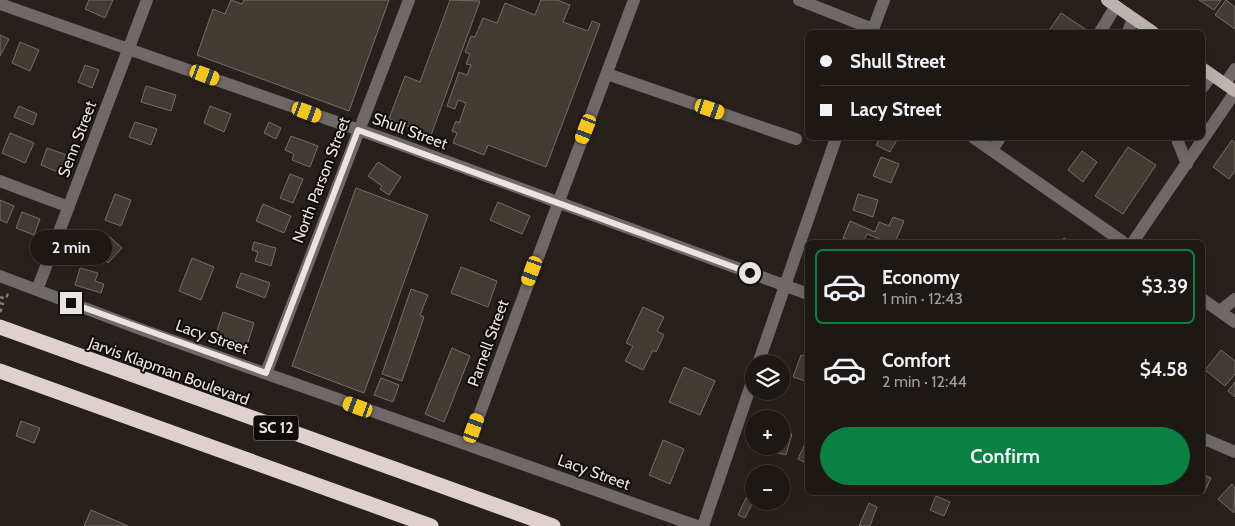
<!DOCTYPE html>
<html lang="en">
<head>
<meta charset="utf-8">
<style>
	:root { --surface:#1e1815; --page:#2b2522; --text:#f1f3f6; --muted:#a1a0a0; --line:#3c3734; --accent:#0b8043 }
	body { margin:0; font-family:Cabin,sans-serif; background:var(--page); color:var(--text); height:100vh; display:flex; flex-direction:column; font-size:19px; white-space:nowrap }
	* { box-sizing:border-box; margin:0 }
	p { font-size:16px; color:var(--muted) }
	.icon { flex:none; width:28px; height:28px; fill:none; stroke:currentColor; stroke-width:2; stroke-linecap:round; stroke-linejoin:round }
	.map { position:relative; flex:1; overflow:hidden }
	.details { position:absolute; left:805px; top:240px; width:400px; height:255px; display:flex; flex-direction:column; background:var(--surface); border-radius:8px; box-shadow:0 5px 20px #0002,0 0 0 1px var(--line) }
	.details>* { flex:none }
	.hud { position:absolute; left:805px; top:30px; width:400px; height:110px; border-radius:8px; box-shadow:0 5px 20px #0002,0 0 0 1px var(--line); display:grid; align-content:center; height:110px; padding:0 15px; background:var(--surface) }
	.tools { position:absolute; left:745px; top:355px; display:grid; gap:10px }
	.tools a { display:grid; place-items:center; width:45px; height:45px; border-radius:50%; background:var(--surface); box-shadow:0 5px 20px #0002,0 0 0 1px var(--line); font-size:25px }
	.end { position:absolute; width:22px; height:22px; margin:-11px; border:6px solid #eae4e1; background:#111; box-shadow:0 0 0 2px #111 }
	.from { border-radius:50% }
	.bubble { position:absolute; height:35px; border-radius:18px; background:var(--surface); box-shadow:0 5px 20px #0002,0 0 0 1px var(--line); font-size:16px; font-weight:600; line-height:35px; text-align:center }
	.car { position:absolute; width:15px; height:30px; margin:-15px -8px; border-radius:6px; box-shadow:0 0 4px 1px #0007; background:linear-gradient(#f5c518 24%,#345 0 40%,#f5c518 0 76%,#345 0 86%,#f5c518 0) }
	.hud b { display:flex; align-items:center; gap:18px; height:48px; font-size:19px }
	.hud b+b { border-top:1px solid var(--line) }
	.hud i { width:12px; height:12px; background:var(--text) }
	ul { padding:9px 0 0; list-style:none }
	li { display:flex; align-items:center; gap:15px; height:75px; margin:0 10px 8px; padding:0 5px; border:2px solid transparent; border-radius:8px }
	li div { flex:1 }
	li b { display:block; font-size:19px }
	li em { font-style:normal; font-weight:600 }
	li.on { border-color:var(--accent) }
	li>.icon { width:45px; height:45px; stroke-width:1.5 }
	.button { display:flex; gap:10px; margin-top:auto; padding:10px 15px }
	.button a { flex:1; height:58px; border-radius:30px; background:var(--accent); color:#fff; font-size:20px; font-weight:600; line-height:58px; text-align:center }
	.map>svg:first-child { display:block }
</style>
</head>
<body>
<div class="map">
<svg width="1235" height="526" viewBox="0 0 1235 526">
	<rect width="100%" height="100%" fill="#28201c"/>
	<path fill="#413b34" stroke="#756e66" d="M 89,0 L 113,0 L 105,18 L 85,9 Z
		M 231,0 L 242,4 L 244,0 L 389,0 L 349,111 L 197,55 L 213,9 L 225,14 Z
		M 450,0 L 480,1 L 431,135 L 389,119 L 405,76 L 420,82 Z
		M 541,0 L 557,0 L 570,5 L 563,22 L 588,31 L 592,21 L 600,24 L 546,167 L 488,145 L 484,155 L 453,143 L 457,133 L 452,131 L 456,121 L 459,123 L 466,103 L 458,100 L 455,109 L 447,106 L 459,72 L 467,75 L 471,65 L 466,64 L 470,54 L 465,52 L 471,36 L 475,37 L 483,18 L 497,23 L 505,3 L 535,15 Z
		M 1199,0 L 1221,0 L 1214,10 Z
		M 1226,0 L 1235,7 L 1235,29 L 1215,15 Z
		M 1061,13 L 1088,31 L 1087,32 L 1048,32 Z
		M 0,35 L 9,39 L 0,56 Z
		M 20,42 L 39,50 L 30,71 L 12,63 Z
		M 85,65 L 99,70 L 92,88 L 78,82 Z
		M 146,86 L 176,95 L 171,111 L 141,102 Z
		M 19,106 L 37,114 L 33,125 L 14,117 Z
		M 210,106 L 231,114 L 224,132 L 204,123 Z
		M 135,122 L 157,129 L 151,145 L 129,137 Z
		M 269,122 L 281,128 L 276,139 L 264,133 Z
		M 10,133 L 34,143 L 25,163 L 2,153 Z
		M 291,136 L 318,146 L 310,167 L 292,160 L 294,154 L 285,150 Z
		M 880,138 L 898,138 L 890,152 L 876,145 Z
		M 1232,140 L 1235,143 L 1235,171 L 1229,179 L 1213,167 Z
		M 1128,147 L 1156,165 L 1123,214 L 1095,196 Z
		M 47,148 L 67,155 L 60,173 L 41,165 Z
		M 1082,151 L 1097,162 L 1083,182 L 1068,170 Z
		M 881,157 L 899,164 L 891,183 L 873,176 Z
		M 378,162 L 401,177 L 389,195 L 380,189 L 382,186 L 368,176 Z
		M 290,174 L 303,179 L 293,203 L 280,198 Z
		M 356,188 L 428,215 L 364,393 L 292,366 Z
		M 115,194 L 131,200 L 121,226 L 105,220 Z
		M 858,194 L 878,200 L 873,217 L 853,210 Z
		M 0,200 L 14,206 L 7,223 L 0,220 Z
		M 498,202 L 530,216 L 522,234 L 490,220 Z
		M 263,204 L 291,216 L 284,233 L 256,221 Z
		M 22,212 L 40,219 L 34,235 L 16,228 Z
		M 893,217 L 904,221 L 895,242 L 887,242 L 867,234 L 863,242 L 854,242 L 843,238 L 850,221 L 875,232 L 879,222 L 889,226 Z
		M 104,232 L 122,248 L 108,263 L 90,247 Z
		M 1064,238 L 1071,242 L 1061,242 Z
		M 254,242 L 276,248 L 271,266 L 255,261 L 258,252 L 252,250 Z
		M 192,258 L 214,267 L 201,300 L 179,291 Z
		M 461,267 L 497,281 L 488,307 L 451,293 Z
		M 80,268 L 98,273 L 95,281 L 104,284 L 101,293 L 75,285 Z
		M 241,273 L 270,283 L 265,298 L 236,287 Z
		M 411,289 L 428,295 L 420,315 L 424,317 L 402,381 L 382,374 Z
		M 643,307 L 664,317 L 657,331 L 664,335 L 656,352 L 653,350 L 643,370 L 625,361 L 633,346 L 626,343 Z
		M 223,312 L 254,323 L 247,345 L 216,334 Z
		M 452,348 L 470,356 L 444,422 L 425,414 Z
		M 1221,350 L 1235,361 L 1235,374 L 1225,386 L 1205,370 Z
		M 801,355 L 808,357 L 808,382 L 793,377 Z
		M 684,367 L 715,381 L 700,415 L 669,402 Z
		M 381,378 L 399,385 L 393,402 L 374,395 Z
		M 1235,382 L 1235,397 L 1228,391 Z
		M 21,421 L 40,428 L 34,443 L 16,436 Z
		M 781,431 L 792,434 L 786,455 L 771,451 L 772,446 L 781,446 Z
		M 663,440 L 684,449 L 670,484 L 649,475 Z
		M 806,442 L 808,443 L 808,464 L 798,459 Z
		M 1202,474 L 1211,478 L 1204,493 L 1202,492 Z
		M 1232,484 L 1235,488 L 1234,513 L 1218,499 Z
		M 936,496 L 950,502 L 944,516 L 930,510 Z
		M 746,498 L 753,502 L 745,518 L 738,515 Z
		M 869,503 L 877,507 L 870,526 L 859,526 Z
		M 91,510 L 128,526 L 84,526 Z"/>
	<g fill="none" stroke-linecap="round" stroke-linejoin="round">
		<path stroke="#817a77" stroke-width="2.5" stroke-dasharray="4 4" stroke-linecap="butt" d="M 0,297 L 6,299 L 8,293
			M 0,303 L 3,304 L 0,313"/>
		<path stroke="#6f6a69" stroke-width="12" d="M 799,0 L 873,29
			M 0,4 L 399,144 L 808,294
			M 872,32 L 884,0
			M 1100,32 L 1116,6
			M 1128,32 L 1133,19
			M 607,74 L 796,139
			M 1225,84 L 1235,69
			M 1202,88 L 1212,75
			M 974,138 L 1123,242
			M 1179,138 L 1178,142 L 1187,164
			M 992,150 L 1000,138
			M 0,181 L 69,207
			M 1133,242 L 1235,92
			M 0,276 L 140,329 L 697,526
			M 37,290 L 147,0
			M 1202,299 L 1235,322
			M 1220,311 L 1235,299
			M 758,364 L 836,138
			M 266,373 L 409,0
			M 1202,438 L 1235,452
			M 468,445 L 634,0
			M 703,526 L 754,376"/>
		<path stroke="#beb3b1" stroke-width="12" d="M 1107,0 L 1153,32
			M 1202,68 L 1235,91"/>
		<path stroke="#ddd0ce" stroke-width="15" d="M 0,327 L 553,526
			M 0,371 L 431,526"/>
	</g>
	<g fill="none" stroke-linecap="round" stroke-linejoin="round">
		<path stroke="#eae4e1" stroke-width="6" d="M 71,303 L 266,373 L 358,130 L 750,273"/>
	</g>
	<g text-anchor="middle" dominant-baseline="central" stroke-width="4" stroke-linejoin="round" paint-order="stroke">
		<rect fill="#0e0b09" stroke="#a8a3a0" stroke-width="1" x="253.5" y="415.5" width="45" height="25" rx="4"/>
		<g font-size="15" font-weight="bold" fill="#eae4e1">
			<text x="276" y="428">SC 12</text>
		</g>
		<g font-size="16" fill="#eae4e1" stroke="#0e0b09">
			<text transform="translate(410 131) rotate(20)">Shull Street</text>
			<text transform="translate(77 139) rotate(-69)">Senn Street</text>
			<text transform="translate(321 180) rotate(-69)">North Parson Street</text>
			<text transform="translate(212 337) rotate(19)">Lacy Street</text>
			<text transform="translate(488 343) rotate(-70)">Parnell Street</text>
			<text transform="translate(169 371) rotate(20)">Jarvis Klapman Boulevard</text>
			<text transform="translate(594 472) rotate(20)">Lacy Street</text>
		</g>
	</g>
</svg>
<div class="tools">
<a><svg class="icon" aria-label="layers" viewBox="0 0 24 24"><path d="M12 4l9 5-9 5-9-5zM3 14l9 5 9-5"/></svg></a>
<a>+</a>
<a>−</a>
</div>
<i class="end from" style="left:750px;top:273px"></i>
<i class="end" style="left:71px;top:303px"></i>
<div class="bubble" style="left:30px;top:230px;width:82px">2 min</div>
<i class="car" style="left:205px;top:75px;rotate:110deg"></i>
<i class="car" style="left:710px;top:109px;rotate:109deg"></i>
<i class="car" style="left:307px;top:112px;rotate:110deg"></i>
<i class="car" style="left:586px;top:129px;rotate:201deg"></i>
<i class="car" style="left:532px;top:271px;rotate:200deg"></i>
<i class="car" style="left:358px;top:407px;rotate:290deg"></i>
<i class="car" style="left:474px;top:428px;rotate:20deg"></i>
<div class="hud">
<b><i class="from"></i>Shull Street</b>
<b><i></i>Lacy Street</b>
</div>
<section class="details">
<ul>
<li class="on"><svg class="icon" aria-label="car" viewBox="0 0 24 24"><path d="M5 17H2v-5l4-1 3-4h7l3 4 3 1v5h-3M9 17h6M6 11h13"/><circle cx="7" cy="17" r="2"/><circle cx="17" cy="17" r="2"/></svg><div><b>Economy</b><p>1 min · 12:43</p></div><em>$3.39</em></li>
<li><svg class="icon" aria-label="car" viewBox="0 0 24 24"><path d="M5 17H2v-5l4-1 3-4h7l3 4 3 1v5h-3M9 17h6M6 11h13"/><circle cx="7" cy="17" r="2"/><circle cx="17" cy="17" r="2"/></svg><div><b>Comfort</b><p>2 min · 12:44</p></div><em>$4.58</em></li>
</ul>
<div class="button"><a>Confirm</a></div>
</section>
</div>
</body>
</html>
